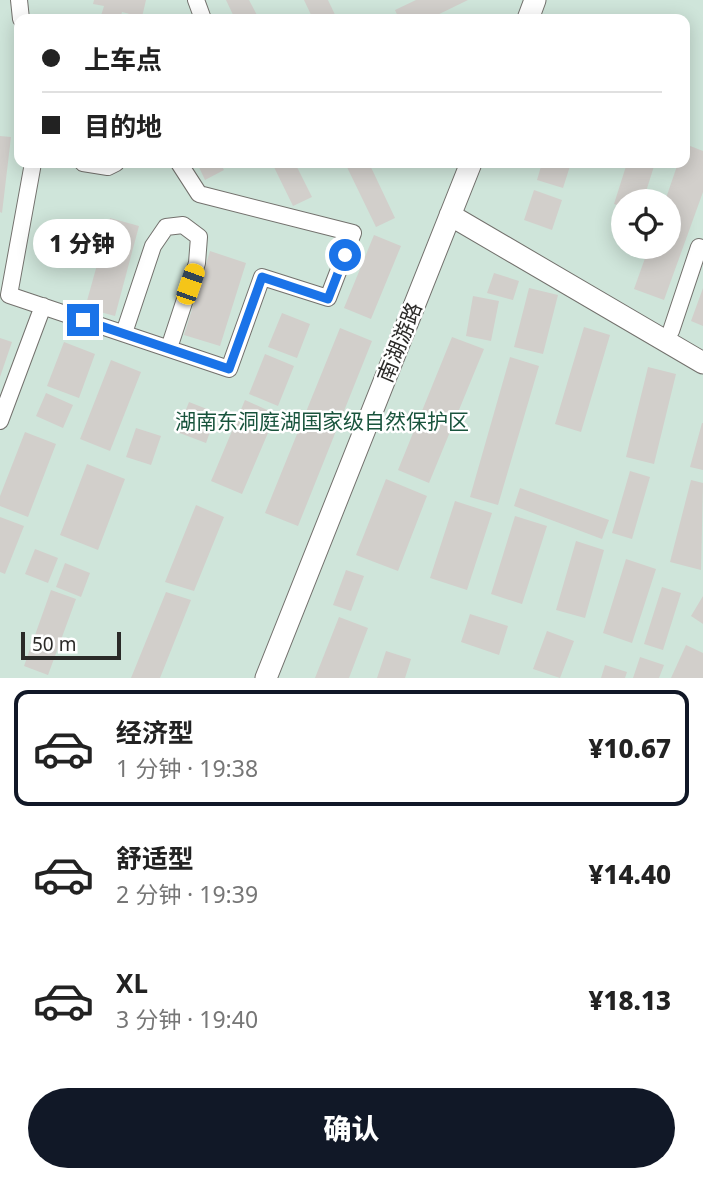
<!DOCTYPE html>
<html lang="zh">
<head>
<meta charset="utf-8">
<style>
	:root { --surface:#fff; --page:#f6f6f6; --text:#222; --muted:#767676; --line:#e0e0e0; --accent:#111827 }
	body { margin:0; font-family:"Noto Sans","Noto Sans SC",sans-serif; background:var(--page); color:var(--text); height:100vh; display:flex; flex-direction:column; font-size:26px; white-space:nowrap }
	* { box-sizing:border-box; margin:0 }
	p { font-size:23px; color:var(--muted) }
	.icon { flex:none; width:38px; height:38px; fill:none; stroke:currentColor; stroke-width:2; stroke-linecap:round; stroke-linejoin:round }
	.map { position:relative; height:678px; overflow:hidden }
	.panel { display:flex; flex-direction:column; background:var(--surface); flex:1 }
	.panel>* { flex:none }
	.top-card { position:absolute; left:14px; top:14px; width:676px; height:154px; border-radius:14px; box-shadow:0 4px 18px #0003; display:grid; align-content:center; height:154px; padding:0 28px; background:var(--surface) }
	.buttons { position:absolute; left:611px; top:189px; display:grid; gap:14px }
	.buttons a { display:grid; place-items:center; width:70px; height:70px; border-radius:50%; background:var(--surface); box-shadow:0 4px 18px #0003; font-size:35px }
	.scale { position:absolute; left:21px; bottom:18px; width:100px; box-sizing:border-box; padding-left:7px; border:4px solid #2b2a28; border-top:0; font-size:19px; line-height:24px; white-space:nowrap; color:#2b2a28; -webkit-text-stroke:5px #fff; paint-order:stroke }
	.end { position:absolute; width:32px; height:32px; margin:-16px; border:9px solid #1a73e8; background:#fff; box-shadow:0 0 0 4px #fff }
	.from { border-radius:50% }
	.bubble { position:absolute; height:49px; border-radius:24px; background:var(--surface); box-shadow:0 4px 18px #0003; font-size:23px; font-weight:800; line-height:49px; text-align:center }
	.car { position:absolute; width:21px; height:42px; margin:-21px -10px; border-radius:9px; box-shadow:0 0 5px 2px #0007; background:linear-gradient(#f5c518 24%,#345 0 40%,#f5c518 0 76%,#345 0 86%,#f5c518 0) }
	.top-card b { display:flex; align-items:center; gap:24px; height:66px; font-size:26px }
	.top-card b+b { border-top:2px solid var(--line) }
	.top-card i { width:18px; height:18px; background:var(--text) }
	ul { padding:12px 0 0; list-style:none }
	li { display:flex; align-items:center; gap:21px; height:116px; margin:0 14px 10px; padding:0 14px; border:4px solid transparent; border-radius:14px }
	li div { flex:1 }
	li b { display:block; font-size:26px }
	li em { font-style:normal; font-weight:800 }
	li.active { border-color:var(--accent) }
	li>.icon { width:63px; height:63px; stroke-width:1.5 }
	.primary-button { display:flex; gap:14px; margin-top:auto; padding:14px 28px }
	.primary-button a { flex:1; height:80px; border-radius:42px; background:var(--accent); color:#fff; font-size:28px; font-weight:800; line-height:80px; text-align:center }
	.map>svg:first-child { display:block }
</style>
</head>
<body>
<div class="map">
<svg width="703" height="678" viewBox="0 0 703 678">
	<rect width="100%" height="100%" fill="#faf7f3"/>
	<path fill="#cfe5da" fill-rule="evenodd" d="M 0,0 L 703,0 L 703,678 L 0,678 ZM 19,19 L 684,19 L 684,163 L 19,163 ZM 623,201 L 668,201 L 668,247 L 623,247 Z"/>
	<path fill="#d2cfcb" d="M 94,0 L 146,0 L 142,17 L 122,12 L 120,19 L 100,19 L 104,6 L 93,4 Z
		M 226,0 L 249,0 L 259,19 L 235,19 Z
		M 304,0 L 328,0 L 337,19 L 313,19 Z
		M 416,0 L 468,0 L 429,19 L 399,19 L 395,10 Z
		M 0,136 L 11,137 L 2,213 L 0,212 Z
		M 685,144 L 703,151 L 703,192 L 664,300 L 634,289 L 649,247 L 668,247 L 668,201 L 665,201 L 678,163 L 684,163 Z
		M 197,163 L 220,163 L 224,170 L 205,180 Z
		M 272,163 L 295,163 L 312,197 L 293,206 Z
		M 345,163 L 369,163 L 395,218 L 376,227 Z
		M 542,163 L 571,163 L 563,188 L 537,180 Z
		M 627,163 L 655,163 L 643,201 L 623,201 L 623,207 L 614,204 Z
		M 534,190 L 562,200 L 552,230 L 524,220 Z
		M 110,218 L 139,226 L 115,316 L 85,308 Z
		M 374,235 L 401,246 L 371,319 L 344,308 Z
		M 210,251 L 246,263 L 220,346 L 184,335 Z
		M 494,273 L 519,281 L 513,300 L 487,293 Z
		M 529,288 L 558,295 L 543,354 L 514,347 Z
		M 703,288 L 703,326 L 691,321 Z
		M 473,296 L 499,301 L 491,341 L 466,336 Z
		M 282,313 L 310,324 L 297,358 L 268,347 Z
		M 584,327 L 610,335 L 581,432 L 555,424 Z
		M 340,328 L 372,341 L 298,526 L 265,513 Z
		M 452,337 L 484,349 L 429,483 L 398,470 Z
		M 0,338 L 12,342 L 0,377 Z
		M 64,342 L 95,354 L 79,398 L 47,386 Z
		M 265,354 L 294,366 L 278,406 L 249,394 Z
		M 510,357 L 539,366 L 498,505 L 470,497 Z
		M 111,360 L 141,372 L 110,451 L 80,439 Z
		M 648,367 L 676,374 L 654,464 L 626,457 Z
		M 46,393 L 73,405 L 63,428 L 36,416 Z
		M 245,400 L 276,414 L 242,494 L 211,481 Z
		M 189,402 L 217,413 L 206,443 L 177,432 Z
		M 702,423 L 703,423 L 703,470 L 690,467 Z
		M 136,428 L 161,436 L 151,465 L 126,457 Z
		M 25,432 L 56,444 L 28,517 L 0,506 L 0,496 Z
		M 87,464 L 125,479 L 98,550 L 60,535 Z
		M 630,471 L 650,477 L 632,539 L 612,533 Z
		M 386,479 L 427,496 L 398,571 L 356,555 Z
		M 691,480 L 703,483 L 701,570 L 670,562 Z
		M 520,488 L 609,520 L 602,539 L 514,506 Z
		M 455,501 L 492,513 L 467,590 L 430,578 Z
		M 196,505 L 224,517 L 194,591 L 165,582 Z
		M 515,516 L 547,526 L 522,604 L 491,594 Z
		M 0,517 L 24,526 L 5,574 L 0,572 Z
		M 576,541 L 604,550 L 585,618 L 556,610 Z
		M 35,549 L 58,558 L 48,583 L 25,574 Z
		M 626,559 L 656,569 L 632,643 L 603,633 Z
		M 65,563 L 90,573 L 81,597 L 56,587 Z
		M 346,570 L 364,576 L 351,611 L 333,605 Z
		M 662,587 L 681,593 L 663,650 L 644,644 Z
		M 51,590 L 76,599 L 48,675 L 24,666 Z
		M 166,592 L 191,600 L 160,678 L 131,678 Z
		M 703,596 L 703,624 L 691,616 Z
		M 470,614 L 508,626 L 499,655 L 461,642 Z
		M 339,617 L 368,628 L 349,678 L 315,678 Z
		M 547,631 L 574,641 L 560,678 L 533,669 Z
		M 686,645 L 703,653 L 703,678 L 671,678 Z
		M 386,651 L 411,659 L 405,678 L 377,678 Z
		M 640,657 L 664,665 L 659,678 L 633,678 Z
		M 605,665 L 627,672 L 625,678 L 601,678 Z"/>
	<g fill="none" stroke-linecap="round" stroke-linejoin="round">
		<g stroke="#73716d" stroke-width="18">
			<path id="street" d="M 19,0 L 21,19
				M 196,0 L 203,19
				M 33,163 L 9,295 L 229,369 L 262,277 L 328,298 L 353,233 L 199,194 L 179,163
				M 83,163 L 108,167 L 116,163
				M 671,331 L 699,247 L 703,249
				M 124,333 L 153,246 L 166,227 L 183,225 L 199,237 L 197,263 L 169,348
				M 0,421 L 43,306"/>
		</g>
		<g stroke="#73716d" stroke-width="23">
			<path id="secondary" d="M 528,19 L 535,0
				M 450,215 L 703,363
				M 266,678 L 471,163"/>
		</g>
		<use href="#street" stroke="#fff" stroke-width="16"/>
		<use href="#secondary" stroke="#fff" stroke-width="21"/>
	</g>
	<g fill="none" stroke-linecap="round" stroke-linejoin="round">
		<path stroke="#1a73e8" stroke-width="9" d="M 83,320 L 229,369 L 262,277 L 328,299 L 345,255"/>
	</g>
	<g text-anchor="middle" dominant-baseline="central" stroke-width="5" stroke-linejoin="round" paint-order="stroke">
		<g font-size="21" fill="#2b2a28" stroke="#fff">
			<text transform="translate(399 342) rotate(-68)">南湖游路</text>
		</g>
		<g font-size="21" fill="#19543d" stroke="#fff">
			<text x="322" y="421">湖南东洞庭湖国家级自然保护区</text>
		</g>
	</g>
</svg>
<div class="buttons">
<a><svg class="icon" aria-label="locate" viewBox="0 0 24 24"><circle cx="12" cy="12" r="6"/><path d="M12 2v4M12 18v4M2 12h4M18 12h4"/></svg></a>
</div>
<div class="scale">50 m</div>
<i class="end from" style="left:345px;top:255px"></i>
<i class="end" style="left:83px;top:320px"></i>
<div class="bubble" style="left:33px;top:219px;width:98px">1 分钟</div>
<i class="car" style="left:190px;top:284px;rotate:19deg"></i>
<div class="top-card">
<b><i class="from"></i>上车点</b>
<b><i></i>目的地</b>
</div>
</div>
<section class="panel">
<ul>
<li class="active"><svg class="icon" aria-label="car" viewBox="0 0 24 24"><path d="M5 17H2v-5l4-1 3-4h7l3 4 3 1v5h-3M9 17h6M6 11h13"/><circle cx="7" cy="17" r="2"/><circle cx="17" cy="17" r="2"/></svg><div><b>经济型</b><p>1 分钟 · 19:38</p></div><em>¥10.67</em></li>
<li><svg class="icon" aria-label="car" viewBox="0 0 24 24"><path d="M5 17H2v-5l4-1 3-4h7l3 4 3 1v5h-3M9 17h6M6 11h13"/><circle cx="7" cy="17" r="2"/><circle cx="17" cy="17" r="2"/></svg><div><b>舒适型</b><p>2 分钟 · 19:39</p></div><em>¥14.40</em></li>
<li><svg class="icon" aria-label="car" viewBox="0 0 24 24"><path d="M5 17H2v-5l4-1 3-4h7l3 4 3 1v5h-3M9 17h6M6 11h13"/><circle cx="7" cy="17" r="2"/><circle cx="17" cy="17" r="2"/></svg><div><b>XL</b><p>3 分钟 · 19:40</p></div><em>¥18.13</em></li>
</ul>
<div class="primary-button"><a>确认</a></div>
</section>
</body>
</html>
